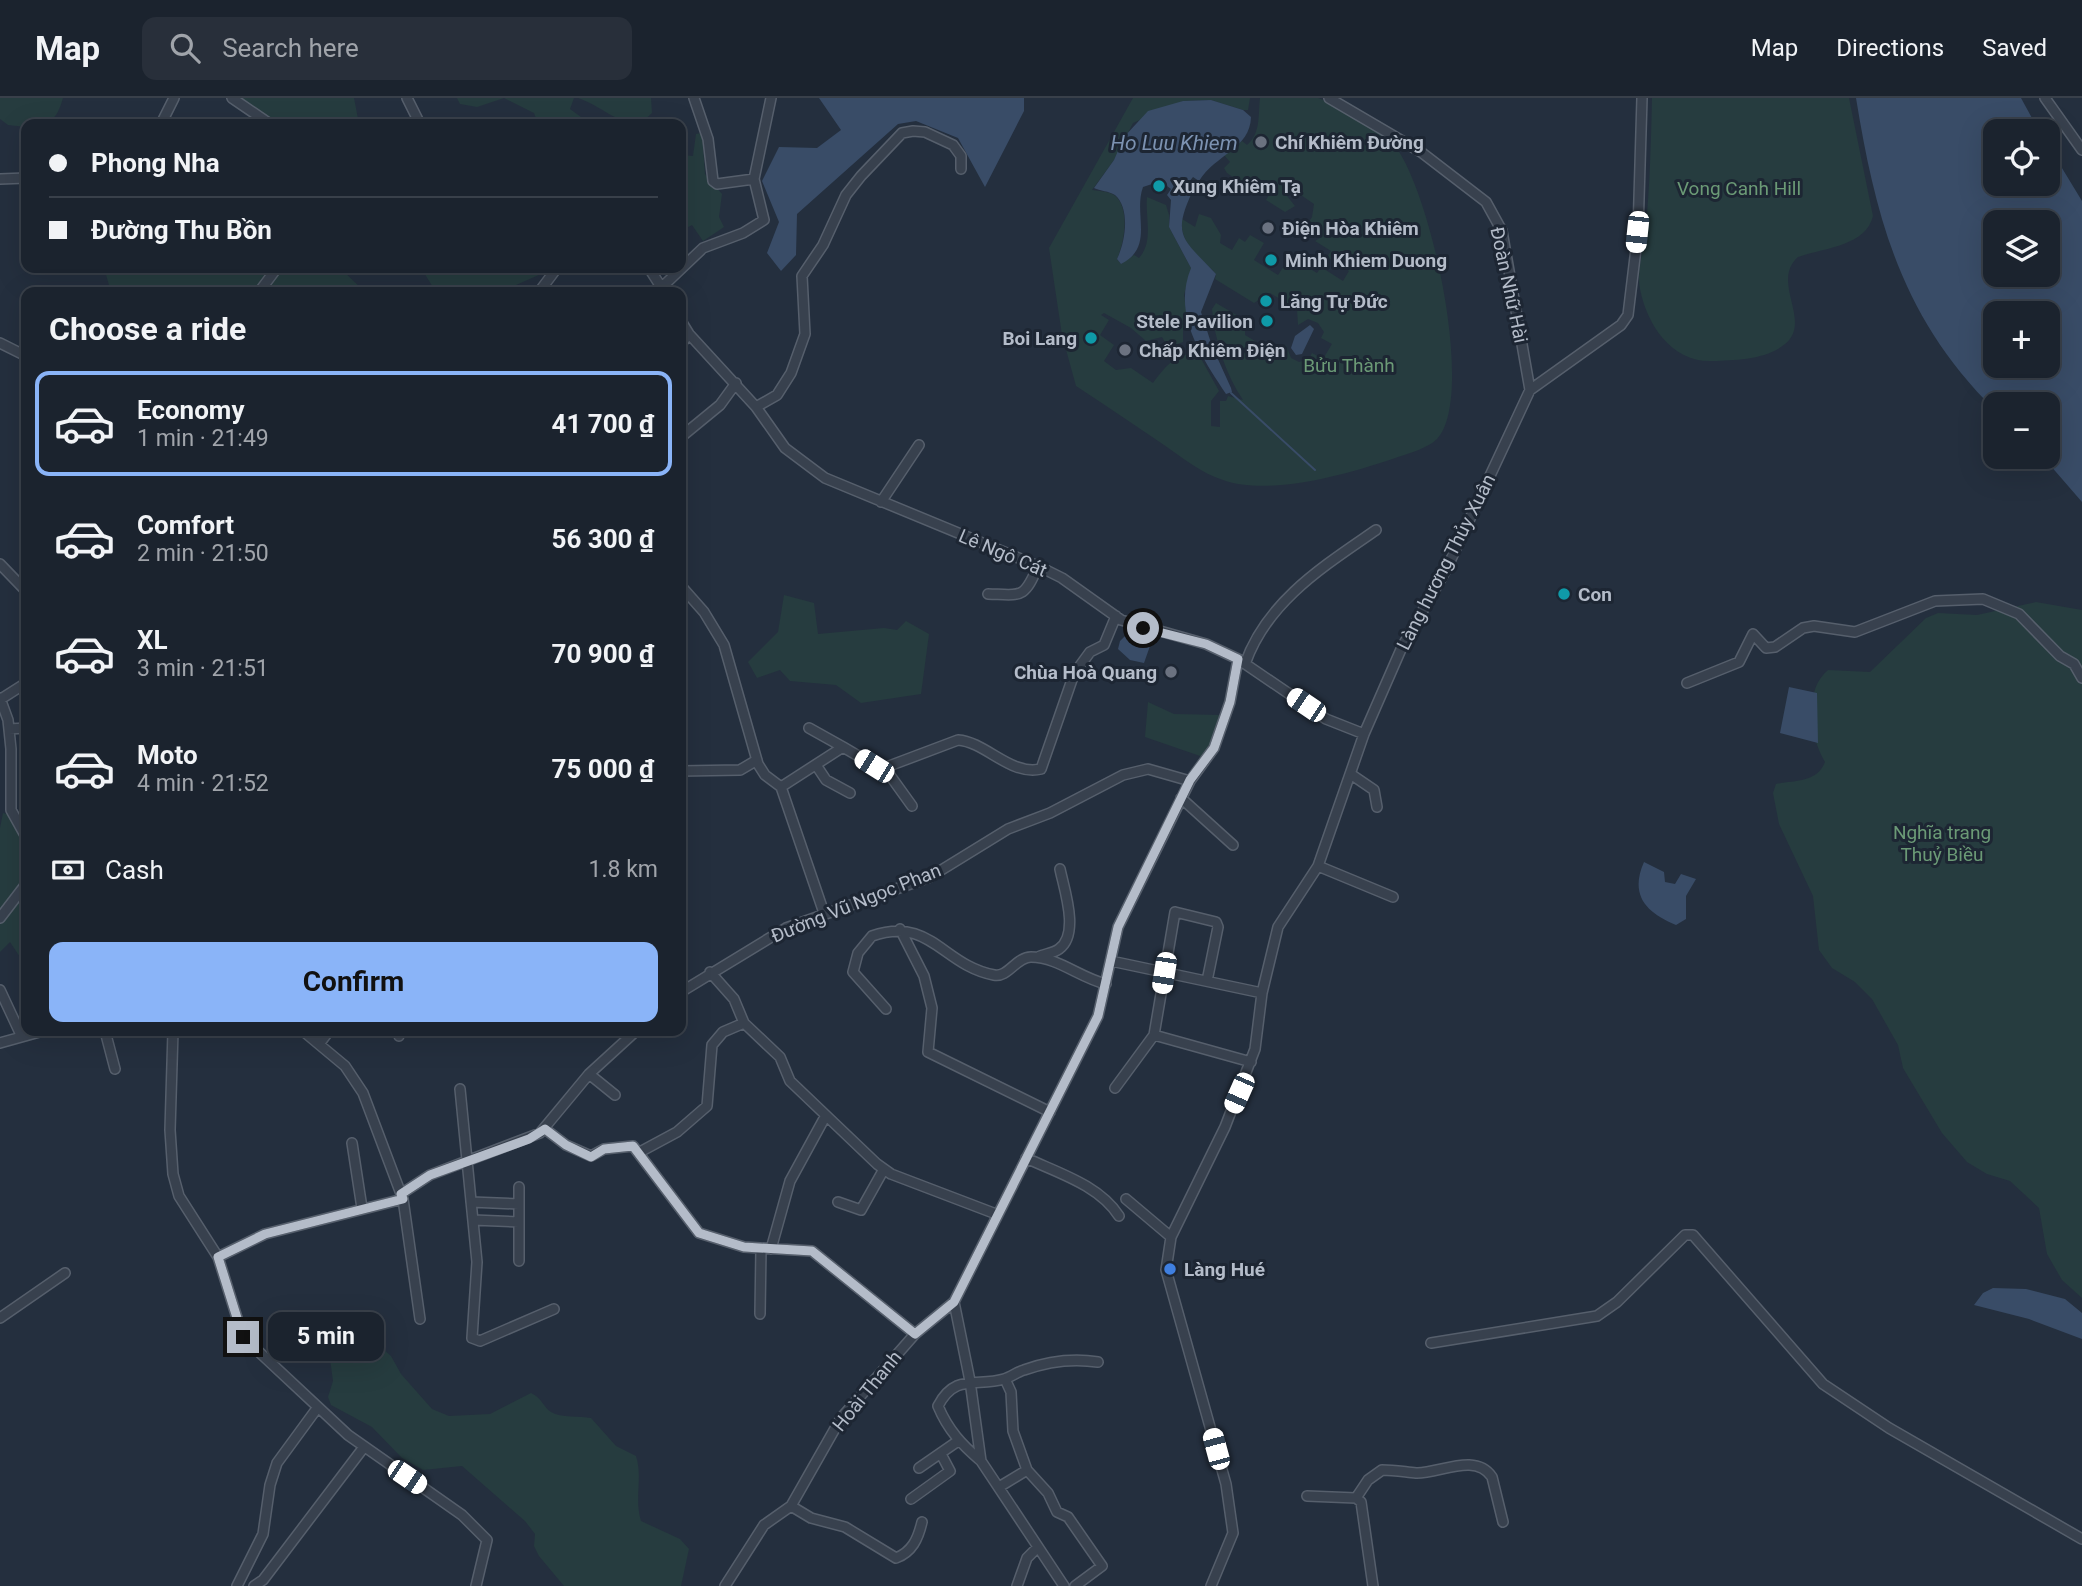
<!DOCTYPE html>
<html lang="en">
<head>
<meta charset="utf-8">
<style>
	:root { --surface:#1b232e; --page:#282f3a; --text:#f1f3f6; --muted:#a0a4aa; --line:#39404a; --accent:#8ab4f8 }
	body { margin:0; font-family:Roboto,sans-serif; background:var(--page); color:var(--text); height:100vh; display:flex; flex-direction:column; font-size:26px; white-space:nowrap }
	* { box-sizing:border-box; margin:0 }
	p { font-size:23px; color:var(--muted) }
	.icon { flex:none; width:38px; height:38px; fill:none; stroke:currentColor; stroke-width:2; stroke-linecap:round; stroke-linejoin:round }
	.map { position:relative; flex:1; overflow:hidden }
	.drawer { position:absolute; left:21px; top:189px; width:665px; height:749px; display:flex; flex-direction:column; background:var(--surface); border-radius:14px; box-shadow:0 7px 28px #0002,0 0 0 2px var(--line) }
	.drawer>* { flex:none }
	.top-card { position:absolute; left:21px; top:21px; width:665px; height:154px; border-radius:14px; box-shadow:0 7px 28px #0002,0 0 0 2px var(--line); display:grid; align-content:center; height:154px; padding:0 28px; background:var(--surface) }
	.controls { position:absolute; left:1983px; top:21px; display:grid; gap:14px }
	.controls a { display:grid; place-items:center; width:77px; height:77px; border-radius:14px; background:var(--surface); box-shadow:0 7px 28px #0002,0 0 0 2px var(--line); font-size:35px }
	.end { position:absolute; width:32px; height:32px; margin:-16px; border:9px solid #b4bcc9; background:#111; box-shadow:0 0 0 4px #111 }
	.from { border-radius:50% }
	.bubble { position:absolute; height:49px; border-radius:14px; background:var(--surface); box-shadow:0 7px 28px #0002,0 0 0 2px var(--line); font-size:23px; font-weight:700; line-height:49px; text-align:center }
	.car { position:absolute; width:21px; height:42px; margin:-21px -10px; border-radius:9px; box-shadow:0 0 5px 2px #0007; background:linear-gradient(#fff 24%,#345 0 40%,#fff 0 76%,#345 0 86%,#fff 0) }
	.top-card b { display:flex; align-items:center; gap:24px; height:66px; font-size:26px }
	.top-card b+b { border-top:2px solid var(--line) }
	.top-card i { width:18px; height:18px; background:var(--text) }
	ul { padding:0; list-style:none }
	li { display:flex; align-items:center; gap:21px; height:105px; margin:0 14px 10px; padding:0 14px; border:4px solid transparent; border-radius:14px }
	li div { flex:1 }
	li b { display:block; font-size:26px }
	li em { font-style:normal; font-weight:700 }
	li.active { border-color:var(--accent) }
	li>.icon { width:63px; height:63px; stroke-width:1.5 }
	h2 { padding:0 28px; font-size:32px; line-height:84px }
	.pay { display:flex; align-items:center; gap:18px; height:77px; padding:0 28px; font-size:26px }
	.pay p { margin-inline-start:auto }
	.cta { display:flex; gap:14px; margin-top:auto; padding:14px 28px }
	.cta a { flex:1; height:80px; border-radius:14px; background:var(--accent); color:#111; font-size:28px; font-weight:700; line-height:80px; text-align:center }
	header { display:flex; align-items:center; gap:42px; box-sizing:border-box; height:98px; padding:0 35px; background:var(--surface); border-bottom:2px solid var(--line) }
	header strong { font-size:33px }
	nav { display:flex; gap:38px; margin-inline-start:auto; font-size:24px }
	.search { width:490px; height:63px; background:var(--page); display:flex; align-items:center; gap:18px; box-sizing:border-box; padding:0 24px; border-radius:14px; color:var(--muted); font-size:26px }
	.map>svg:first-child { display:block }
</style>
</head>
<body>
<header>
<strong>Map</strong>
<div class="search"><svg class="icon" aria-label="search" viewBox="0 0 24 24"><circle cx="10" cy="10" r="6"/><path d="M15 15l6 6"/></svg>Search here</div>
<nav><a>Map</a><a>Directions</a><a>Saved</a></nav>
</header>
<div class="map">
<svg width="2082" height="1488" viewBox="0 0 2082 1488">
	<rect width="100%" height="100%" fill="#242f3e"/>
	<path fill="#263c3f" d="M 0,0 L 63,0 C 56,24 50,26 26,26 L 26,29 L 8,27 L 0,21 Z
		M 238,0 L 354,0 L 359,26 L 279,26 Z
		M 457,0 L 574,0 L 570,11 L 581,19 L 576,26 L 538,26 L 534,15 L 504,0 L 477,9 L 460,6 Z
		M 578,0 L 651,0 L 652,15 L 640,26 C 617,26 600,7 578,0 Z
		M 1133,0 L 1250,0 L 1248,12 L 1243,12 L 1211,2 L 1183,3 L 1133,25 L 1114,62 L 1092,92 C 1098,93 1108,93 1114,97 C 1131,109 1124,146 1117,161 L 1121,166 L 1134,157 L 1139,160 C 1154,143 1145,120 1147,99 L 1166,107 L 1169,117 L 1169,129 L 1191,170 L 1184,197 L 1188,223 L 1183,229 L 1183,244 L 1168,249 L 1162,239 L 1146,243 L 1131,230 L 1104,215 L 1101,217 L 1109,222 L 1100,237 L 1114,247 L 1104,263 L 1116,272 L 1131,270 L 1153,285 C 1165,269 1178,252 1199,257 L 1219,293 L 1211,303 L 1211,328 L 1220,329 L 1220,303 L 1226,303 L 1228,298 L 1243,302 C 1225,275 1215,243 1212,211 L 1216,205 L 1245,222 L 1245,237 L 1270,252 L 1286,247 L 1291,260 L 1299,264 L 1309,261 L 1312,255 L 1323,261 L 1332,246 L 1321,240 L 1324,234 L 1318,225 L 1308,221 L 1298,227 L 1297,211 L 1270,195 L 1254,205 L 1215,181 L 1216,176 C 1201,160 1178,144 1182,121 L 1195,129 L 1199,116 L 1211,120 L 1221,137 L 1220,145 L 1232,152 L 1239,140 L 1245,144 L 1250,137 L 1264,145 L 1254,162 L 1278,177 L 1288,162 L 1287,157 L 1317,175 L 1321,169 L 1343,183 L 1349,173 L 1327,159 L 1331,153 L 1315,143 L 1320,140 L 1310,140 L 1303,133 L 1312,119 L 1314,106 L 1295,93 L 1287,98 L 1295,108 L 1285,114 L 1266,102 L 1272,92 L 1260,84 L 1254,94 L 1227,75 L 1224,70 L 1230,64 L 1224,57 L 1242,43 L 1247,47 C 1261,35 1258,17 1260,0 C 1277,0 1302,0 1318,0 C 1329,3 1384,35 1391,43 C 1429,82 1477,299 1437,341 C 1428,350 1410,355 1398,359 C 1352,375 1271,399 1223,382 C 1201,375 1183,360 1164,347 C 1135,327 1106,308 1076,288 L 1062,237 L 1049,150 Z
		M 1652,0 L 1849,0 L 1873,118 C 1866,148 1824,150 1798,159 C 1770,184 1813,223 1785,246 C 1766,262 1735,262 1713,263 C 1672,265 1647,227 1640,191 C 1636,173 1645,147 1646,128 C 1650,85 1651,43 1652,0 Z
		M 702,35 L 705,76 L 722,96 L 719,119 L 724,129 L 703,143 L 692,127 L 681,133 L 681,57 L 693,58 L 696,36 Z
		M 104,170 L 340,170 L 365,194 L 111,194 Z
		M 421,170 L 542,170 L 541,176 L 516,187 L 510,194 L 436,194 Z
		M 784,497 L 814,505 L 818,536 L 884,530 L 897,532 L 906,523 L 929,536 L 921,596 L 861,605 L 836,587 L 790,583 L 780,572 L 757,580 L 748,564 L 778,534 Z
		M 2036,504 L 2082,512 L 2082,1200 L 2062,1182 L 2047,1156 L 2039,1110 L 2010,1083 L 1987,1076 L 1967,1064 L 1942,1035 L 1903,970 L 1898,947 L 1872,901 L 1855,884 L 1832,870 L 1819,852 L 1813,798 L 1779,726 L 1773,695 L 1776,686 C 1795,682 1817,685 1825,664 C 1810,639 1803,593 1828,572 L 1870,574 L 1926,520 L 1938,515 L 1977,517 Z
		M 1148,604 L 1174,616 L 1222,617 L 1214,644 L 1203,659 L 1145,639 Z
		M 3,715 L 14,718 L 26,738 L 26,860 L 20,859 L 10,844 L 0,854 L 0,730 Z
		M 354,1240 L 374,1243 L 391,1258 L 401,1276 L 432,1311 L 449,1318 L 490,1316 L 531,1295 C 543,1301 543,1309 551,1314 C 561,1320 580,1318 591,1320 L 616,1348 L 636,1358 C 643,1380 634,1400 641,1423 L 680,1441 L 689,1451 L 681,1488 L 564,1488 L 539,1458 L 534,1448 L 535,1436 L 525,1423 L 462,1368 L 423,1372 L 402,1360 L 372,1329 L 331,1307 L 328,1299 L 333,1283 L 330,1261 L 339,1248 Z"/>
	<path fill="#394c67" fill-rule="evenodd" d="M 819,0 L 1024,0 L 1024,13 L 985,89 L 958,40 L 916,23 L 898,26 L 797,116 L 796,157 L 781,173 L 767,155 L 779,124 L 762,83 L 779,49 L 817,50 L 841,32 Z
		M 1856,0 L 2021,0 L 2039,33 L 1995,33 L 1995,86 L 2048,86 L 2048,47 L 2082,103 L 2082,404 L 2043,359 L 2048,359 L 2048,306 L 1995,306 L 1995,312 C 1903,222 1876,123 1856,0 ZM 2048,124 L 2048,177 L 1995,177 L 1995,124 ZM 2048,215 L 2048,268 L 1995,268 L 1995,215 Z
		M 1211,2 L 1243,12 L 1251,19 C 1250,51 1216,56 1199,83 L 1193,79 L 1189,84 L 1195,88 C 1171,138 1181,139 1216,176 L 1201,214 L 1212,248 L 1231,290 L 1232,294 L 1226,296 C 1201,258 1172,216 1191,170 L 1169,129 L 1171,102 L 1167,97 L 1171,91 L 1156,80 L 1152,86 L 1143,89 C 1133,116 1155,149 1121,166 L 1117,161 C 1125,145 1131,111 1115,97 C 1109,93 1100,93 1094,90 L 1114,62 L 1124,39 L 1148,13 L 1183,3 Z
		M 1310,227 L 1314,231 L 1302,256 L 1296,257 L 1291,250 L 1295,238 Z
		M 1126,537 L 1150,548 L 1144,565 L 1130,562 L 1118,551 L 1120,543 Z
		M 1789,589 L 1817,595 L 1818,645 L 1780,635 Z
		M 1644,764 L 1664,774 L 1665,784 L 1675,786 L 1681,776 L 1696,781 L 1686,798 L 1686,821 L 1676,827 C 1647,815 1629,798 1644,764 Z
		M 1993,1190 L 2026,1191 L 2065,1201 L 2082,1215 L 2082,1241 L 2029,1221 L 1974,1207 L 1983,1195 Z"/>
	<g fill="none" stroke-linecap="round" stroke-linejoin="round">
		<path stroke="#394c67" stroke-width="2" d="M 1231,295 L 1315,372"/>
		<g stroke="#565f6c" stroke-width="12">
			<path id="minor" d="M 232,0 L 270,26
				M 407,0 L 420,26
				M 694,0 L 708,41 L 713,83 L 717,86 L 754,81
				M 1329,0 L 1421,54 L 1486,104 L 1502,133 L 1530,292
				M 2045,0 L 2082,52
				M 161,26 L 174,0
				M 0,81 L 26,80
				M 649,170 L 663,192
				M 661,190 L 703,150 L 743,135 L 764,122 L 754,81 L 771,0
				M 259,194 L 277,170
				M 539,194 L 557,170
				M 681,223 L 689,236 L 756,309 L 785,350 L 825,380 L 1038,468 L 1062,480 L 1121,522 L 1206,546 L 1238,561 L 1326,621 L 1364,636
				M 0,245 L 26,258
				M 681,246 L 689,236
				M 756,309 L 777,297 L 791,275 L 805,236 L 802,178 L 823,147 L 846,97 L 861,78 L 902,35 L 913,33 L 925,34 L 953,47 L 961,58 L 961,71
				M 681,339 L 720,307 L 736,285
				M 881,404 L 919,347
				M 0,466 L 26,493
				M 681,488 L 704,514 L 724,547 L 758,666 L 765,677 L 781,689 L 824,815
				M 988,496 C 1022,497 1024,501 1038,468
				M 1245,566 C 1267,503 1324,468 1376,432
				M 1687,585 L 1739,564 L 1753,536 L 1766,550 L 1775,549 L 1803,530 L 1814,528 L 1855,534 L 1935,503 L 1983,501 L 2019,516 L 2060,558 L 2074,566 L 2082,580
				M 0,600 L 8,622 L 11,651 L 11,712 L 26,739
				M 1,601 L 26,585
				M 809,630 L 843,649
				M 9,631 L 26,630
				M 816,667 L 826,682 L 850,695
				M 881,671 L 958,642 C 986,644 1010,678 1041,671 L 1074,576 L 1090,554 L 1104,547 L 1116,518
				M 681,673 L 740,672 L 757,662
				M 1352,677 L 1374,692 L 1377,709
				M 781,689 L 843,649 L 889,676 L 912,708
				M 1181,700 L 1233,747
				M 1318,768 L 1393,799
				M 0,820 L 26,786
				M 900,831 L 924,878 L 932,910 L 928,954 L 1050,1014
				M 1038,859 C 1044,856 1054,855 1059,851 C 1080,836 1064,791 1060,771
				M 1111,863 L 1262,895
				M 710,874 L 734,901 L 744,925 L 780,959 L 790,983 L 877,1066 L 891,1076 L 996,1116
				M 0,892 L 21,937
				M 681,894 L 786,830 L 930,779 L 1008,731 L 1050,715 L 1123,677 L 1148,671 L 1190,683
				M 886,911 L 853,874 L 858,855 L 872,838 C 931,818 942,867 994,877 C 1008,880 1016,859 1031,859 C 1058,859 1080,880 1106,886
				M 105,933 L 115,971
				M 173,933 L 170,1032 L 173,1076 L 179,1098 L 218,1159 L 243,1239 L 348,1337 L 462,1417 L 487,1442 L 476,1488
				M 303,933 L 345,968 L 363,995 L 401,1096
				M 399,933 L 399,938
				M 1154,937 L 1251,964
				M 0,945 L 43,933
				M 319,946 L 329,933
				M 589,976 L 615,997
				M 1115,990 L 1154,937 L 1175,814 L 1216,824 L 1218,829 L 1207,883
				M 460,991 L 477,1164 L 472,1240 L 480,1243 L 554,1211
				M 545,1031 L 566,1047 L 591,1058 L 604,1051 L 633,1048 L 699,1135 L 744,1149 L 812,1153 L 915,1236
				M 352,1045 L 362,1110
				M 638,1055 L 677,1034 L 707,1008 L 712,947 L 723,934 L 744,925
				M 1026,1060 C 1058,1075 1099,1087 1119,1118
				M 403,1101 L 420,1221
				M 1126,1101 L 1171,1139
				M 471,1104 L 519,1106
				M 838,1104 L 861,1112 L 884,1071
				M 473,1122 L 519,1124
				M 771,1151 L 790,1083 L 825,1019
				M 218,1159 L 265,1136 L 403,1101 L 401,1096 L 430,1077 L 540,1035 L 589,976 L 636,933
				M 519,1163 L 519,1089
				M 954,1204 L 970,1283 L 981,1363 L 1064,1488
				M 760,1216 L 761,1151
				M 0,1220 L 65,1175
				M 1431,1245 L 1597,1218 L 1617,1204 L 1685,1137 L 1693,1137 L 1823,1286 L 1889,1330 L 2082,1441
				M 1005,1281 L 1011,1294 L 1013,1333 L 1027,1372 L 1048,1395 L 1057,1414 L 1068,1419 L 1102,1468 L 1075,1488
				M 981,1363 C 962,1347 948,1332 938,1308 C 955,1275 977,1289 1004,1281 C 1011,1279 1017,1274 1024,1272 C 1049,1263 1072,1260 1098,1264
				M 919,1370 L 958,1343
				M 999,1389 L 1027,1372
				M 1307,1398 L 1356,1400 L 1361,1404 L 1373,1488
				M 1356,1400 L 1368,1382 L 1382,1372 C 1394,1372 1405,1374 1416,1375 C 1439,1376 1475,1354 1492,1379 L 1503,1424
				M 911,1401 L 950,1373 L 941,1356
				M 791,1408 L 811,1420 L 845,1429 L 896,1460 C 912,1454 918,1441 922,1424
				M 237,1488 L 263,1436 L 270,1387 L 277,1365 L 318,1309
				M 254,1488 L 263,1482 L 364,1349
				M 725,1488 L 764,1427 L 791,1408 L 841,1320 L 915,1236 L 954,1204 L 1098,918 L 1118,829 L 1190,683 L 1214,650 L 1230,604 L 1238,561
				M 1017,1488 L 1027,1460 L 1038,1449
				M 1211,1488 L 1233,1435 L 1226,1386 L 1166,1172 L 1171,1139 L 1225,1029 L 1255,951 L 1262,895 L 1278,829 L 1318,768 L 1364,636 L 1402,549 L 1446,472 L 1530,292 L 1621,227 L 1628,217 L 1638,134 L 1642,0"/>
		</g>
		<use href="#minor" stroke="#38414e" stroke-width="9"/>
	</g>
	<g fill="none" stroke-linecap="round" stroke-linejoin="round">
		<path stroke="#b4bcc9" stroke-width="9" d="M 243,1239 L 218,1159 L 265,1136 L 403,1101 L 401,1096 L 430,1077 L 529,1041 L 545,1031 L 566,1047 L 591,1059 L 604,1051 L 633,1048 L 699,1135 L 744,1149 L 812,1153 L 915,1236 L 954,1204 L 1098,918 L 1118,829 L 1190,682 L 1214,650 L 1230,604 L 1238,561 L 1206,546 L 1143,530"/>
	</g>
	<g fill="#6b7280" stroke="#1d2633" stroke-width="2.5">
		<circle cx="1261" cy="44" r="7"/>
		<circle cx="1268" cy="130" r="7"/>
		<circle cx="1125" cy="252" r="7"/>
		<circle cx="1171" cy="574" r="7"/>
	</g>
	<g fill="#0f9aa8" stroke="#1d2633" stroke-width="2.5">
		<circle cx="1159" cy="88" r="7"/>
		<circle cx="1271" cy="162" r="7"/>
		<circle cx="1266" cy="203" r="7"/>
		<circle cx="1267" cy="223" r="7"/>
		<circle cx="1091" cy="240" r="7"/>
		<circle cx="1564" cy="496" r="7"/>
	</g>
	<circle fill="#3f7fe0" stroke="#1d2633" stroke-width="2.5" cx="1170" cy="1171" r="7"/>
	<g text-anchor="middle" dominant-baseline="central" stroke-width="6" stroke-linejoin="round" paint-order="stroke">
		<g font-size="19" font-weight="bold" fill="#b4bcc9" stroke="#1d2633" text-anchor="start">
			<text x="1275" y="44">Chí Khiêm Đường</text>
			<text x="1173" y="88">Xung Khiêm Tạ</text>
			<text x="1282" y="130">Điện Hòa Khiêm</text>
			<text x="1285" y="162">Minh Khiem Duong</text>
			<text x="1280" y="203">Lăng Tự Đức</text>
			<text x="1253" y="223" text-anchor="end">Stele Pavilion</text>
			<text x="1077" y="240" text-anchor="end">Boi Lang</text>
			<text x="1139" y="252">Chấp Khiêm Điện</text>
			<text x="1578" y="496">Con</text>
			<text x="1157" y="574" text-anchor="end">Chùa Hoà Quang</text>
			<text x="1184" y="1171">Làng Hué</text>
		</g>
		<g font-size="19" fill="#6b9a76" stroke="#1d2633">
			<text x="1739" y="90">Vong Canh Hill</text>
			<text x="1349" y="267">Bửu Thành</text>
			<text x="1942" y="734">Nghĩa trang<tspan x="1942" dy="22">Thuỷ Biều</tspan></text>
		</g>
		<g font-size="19" fill="#b4bcc9" stroke="#1d2633">
			<text transform="translate(1509 187) rotate(78)">Đoàn Nhữ Hài</text>
			<text transform="translate(1003 455) rotate(23)">Lê Ngô Cát</text>
			<text transform="translate(1446 464) rotate(-63)">Làng hương Thủy Xuân</text>
			<text transform="translate(856 805) rotate(-22)">Đường Vũ Ngọc Phan</text>
			<text transform="translate(867 1293) rotate(-51)">Hoài Thanh</text>
		</g>
		<g font-size="21" font-style="italic" fill="#7c92b1" stroke="#1d2633">
			<text x="1174" y="45">Ho Luu Khiem</text>
		</g>
	</g>
</svg>
<div class="controls">
<a><svg class="icon" aria-label="locate" viewBox="0 0 24 24"><circle cx="12" cy="12" r="6"/><path d="M12 2v4M12 18v4M2 12h4M18 12h4"/></svg></a>
<a><svg class="icon" aria-label="layers" viewBox="0 0 24 24"><path d="M12 4l9 5-9 5-9-5zM3 14l9 5 9-5"/></svg></a>
<a>+</a>
<a>−</a>
</div>
<i class="end from" style="left:1143px;top:530px"></i>
<i class="end" style="left:243px;top:1239px"></i>
<div class="bubble" style="left:268px;top:1214px;width:116px">5 min</div>
<i class="car" style="left:1637px;top:134px;rotate:186deg"></i>
<i class="car" style="left:1306px;top:607px;rotate:304deg"></i>
<i class="car" style="left:874px;top:668px;rotate:302deg"></i>
<i class="car" style="left:1164px;top:875px;rotate:189deg"></i>
<i class="car" style="left:1239px;top:995px;rotate:204deg"></i>
<i class="car" style="left:1216px;top:1351px;rotate:345deg"></i>
<i class="car" style="left:407px;top:1379px;rotate:124deg"></i>
<div class="top-card">
<b><i class="from"></i>Phong Nha</b>
<b><i></i>Đường Thu Bồn</b>
</div>
<section class="drawer">
<h2>Choose a ride</h2>
<ul>
<li class="active"><svg class="icon" aria-label="car" viewBox="0 0 24 24"><path d="M5 17H2v-5l4-1 3-4h7l3 4 3 1v5h-3M9 17h6M6 11h13"/><circle cx="7" cy="17" r="2"/><circle cx="17" cy="17" r="2"/></svg><div><b>Economy</b><p>1 min · 21:49</p></div><em>41 700 ₫</em></li>
<li><svg class="icon" aria-label="car" viewBox="0 0 24 24"><path d="M5 17H2v-5l4-1 3-4h7l3 4 3 1v5h-3M9 17h6M6 11h13"/><circle cx="7" cy="17" r="2"/><circle cx="17" cy="17" r="2"/></svg><div><b>Comfort</b><p>2 min · 21:50</p></div><em>56 300 ₫</em></li>
<li><svg class="icon" aria-label="car" viewBox="0 0 24 24"><path d="M5 17H2v-5l4-1 3-4h7l3 4 3 1v5h-3M9 17h6M6 11h13"/><circle cx="7" cy="17" r="2"/><circle cx="17" cy="17" r="2"/></svg><div><b>XL</b><p>3 min · 21:51</p></div><em>70 900 ₫</em></li>
<li><svg class="icon" aria-label="car" viewBox="0 0 24 24"><path d="M5 17H2v-5l4-1 3-4h7l3 4 3 1v5h-3M9 17h6M6 11h13"/><circle cx="7" cy="17" r="2"/><circle cx="17" cy="17" r="2"/></svg><div><b>Moto</b><p>4 min · 21:52</p></div><em>75 000 ₫</em></li>
</ul>
<div class="pay"><svg class="icon" aria-label="cash" viewBox="0 0 24 24"><path d="M3 7h18v10H3z"/><circle cx="12" cy="12" r="2"/></svg>Cash<p>1.8 km</p></div>
<div class="cta"><a>Confirm</a></div>
</section>
</div>
</body>
</html>
